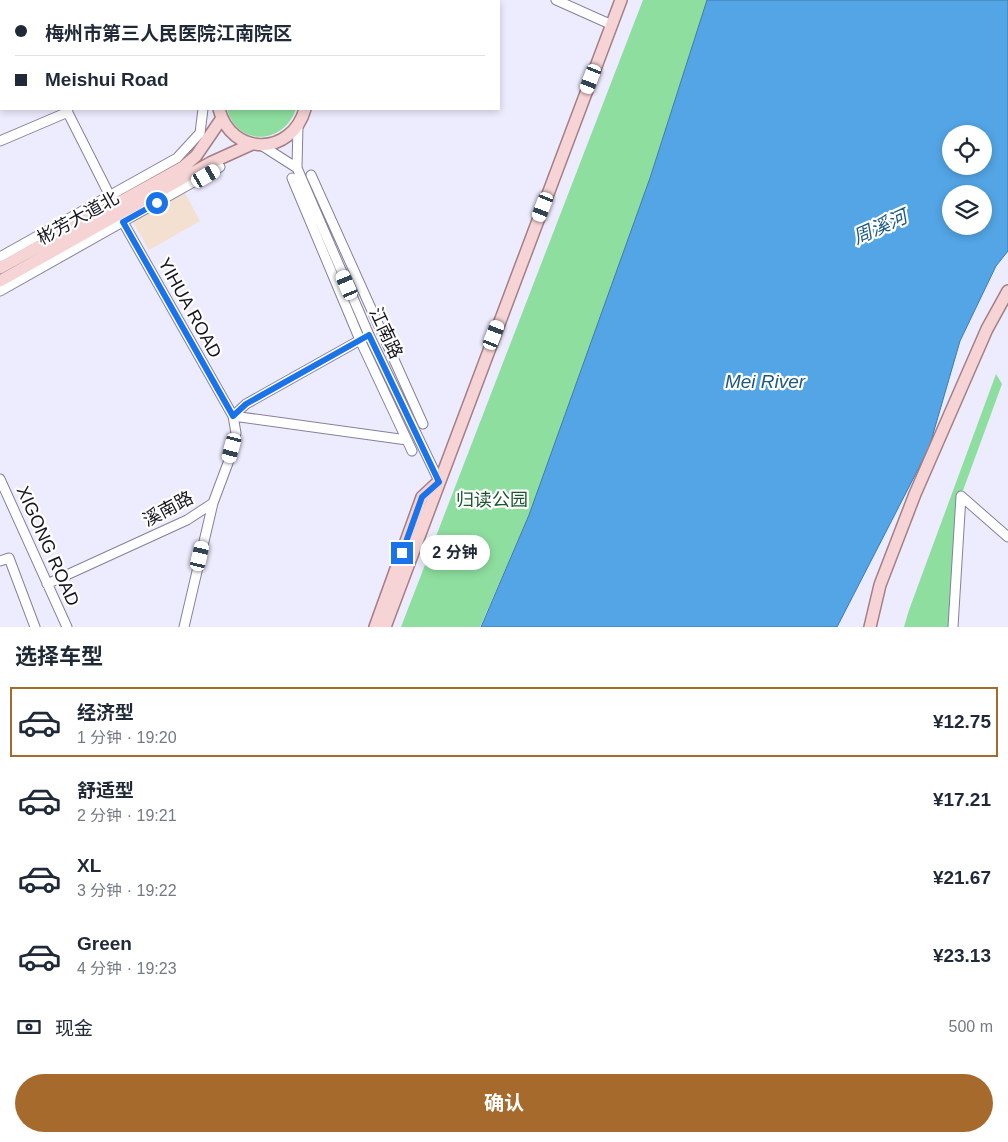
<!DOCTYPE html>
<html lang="zh">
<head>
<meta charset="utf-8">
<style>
	:root { --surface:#fff; --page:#f2f2f3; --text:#1f2937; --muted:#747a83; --line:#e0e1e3; --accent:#a76a2d }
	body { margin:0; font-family:Helvetica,"Noto Sans SC",sans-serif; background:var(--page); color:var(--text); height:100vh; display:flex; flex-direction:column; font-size:19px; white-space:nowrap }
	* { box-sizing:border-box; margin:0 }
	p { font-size:16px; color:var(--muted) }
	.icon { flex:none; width:28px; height:28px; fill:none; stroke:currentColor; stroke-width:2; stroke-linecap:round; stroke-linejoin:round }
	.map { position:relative; height:627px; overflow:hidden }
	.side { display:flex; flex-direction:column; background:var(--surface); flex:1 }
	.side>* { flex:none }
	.top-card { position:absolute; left:0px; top:0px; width:500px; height:110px; box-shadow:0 2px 8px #0003; display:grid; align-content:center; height:110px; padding:0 15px; background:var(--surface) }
	.buttons { position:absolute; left:942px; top:125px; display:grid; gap:10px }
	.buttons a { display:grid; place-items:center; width:50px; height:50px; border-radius:50%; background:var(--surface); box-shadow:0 2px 8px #0003; font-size:25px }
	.end { position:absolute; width:22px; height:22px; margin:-11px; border:6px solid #1a73e8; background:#fff; box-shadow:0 0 0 2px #fff }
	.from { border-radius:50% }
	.bubble { position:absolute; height:35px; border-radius:18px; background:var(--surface); box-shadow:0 2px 8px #0003; font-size:16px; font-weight:700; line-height:35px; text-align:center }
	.car { position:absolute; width:15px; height:30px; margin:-15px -8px; border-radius:6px; box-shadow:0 0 4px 1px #0007; background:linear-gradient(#fff 24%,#345 0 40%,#fff 0 76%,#345 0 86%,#fff 0) }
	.top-card b { display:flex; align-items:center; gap:18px; height:48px; font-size:19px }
	.top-card b+b { border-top:1px solid var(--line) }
	.top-card i { width:12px; height:12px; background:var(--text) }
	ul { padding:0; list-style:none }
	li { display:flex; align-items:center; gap:15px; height:70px; margin:0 10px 8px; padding:0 5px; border:2px solid transparent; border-radius:0px }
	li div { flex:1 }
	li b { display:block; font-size:19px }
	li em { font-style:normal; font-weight:700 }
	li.on { border-color:var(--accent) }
	li>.icon { width:45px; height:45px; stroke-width:1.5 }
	h2 { padding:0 15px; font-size:22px; line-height:60px }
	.pay { display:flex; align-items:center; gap:12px; height:55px; padding:0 15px; font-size:19px }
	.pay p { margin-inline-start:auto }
	.cta { display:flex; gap:10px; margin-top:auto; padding:10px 15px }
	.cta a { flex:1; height:58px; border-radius:30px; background:var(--accent); color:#fff; font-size:20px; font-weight:700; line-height:58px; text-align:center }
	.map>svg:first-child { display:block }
</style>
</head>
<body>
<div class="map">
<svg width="1008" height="627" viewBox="0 0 1008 627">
	<rect width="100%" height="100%" fill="#edebfe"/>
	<path fill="#f3e0d0" d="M 185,193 L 200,221 L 149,250 L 133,222 Z"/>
	<path fill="#8ede9f" d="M 643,0 L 707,0 L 650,178 L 529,515 L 480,627 L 401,627 Z
		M 227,109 L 296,109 C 284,145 237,147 227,109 Z
		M 996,374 L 1002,384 L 961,496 L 953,627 L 904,627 L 909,610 Z"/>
	<path fill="#53a5e5" stroke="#417aaa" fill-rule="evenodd" d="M 707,0 L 1008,0 L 1008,251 L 996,266 L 960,341 L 929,448 L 837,627 L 481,627 L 529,515 L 650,178 ZM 951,134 L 984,134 L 984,166 L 951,166 ZM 951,194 L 984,194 L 984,226 L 951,226 Z"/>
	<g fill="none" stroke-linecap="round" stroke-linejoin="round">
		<g stroke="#85819d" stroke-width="11">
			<path id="minor" d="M 13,0 L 14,1
				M 196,0 L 197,1
				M 227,0 L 227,1
				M 556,0 L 612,25
				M 306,1 L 308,0
				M 356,1 L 357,0
				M 66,109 L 112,200
				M 298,125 L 297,168 L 369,335 L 439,481
				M 0,141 L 68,112
				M 261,145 L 297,168
				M 311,175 L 423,424
				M 292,178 L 360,340 L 412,451
				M 119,215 L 233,416 L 407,440
				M 0,257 L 177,158 L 200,133 L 203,109
				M 0,291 L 220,167
				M 0,479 L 67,627
				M 0,561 L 9,558 L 35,627
				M 47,584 L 187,520 L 213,503 L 228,463 L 236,433 L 233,416 L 246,404 L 369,335
				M 184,627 L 213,503
				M 953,627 L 961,496 L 1008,537"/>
		</g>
		<g stroke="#a47f84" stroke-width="14">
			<path id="major" d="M 213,0 L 213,1
				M 320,1 L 321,0
				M 340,1 L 341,0
				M 219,109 C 231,157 292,156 305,109
				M 0,268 L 183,167 L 196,156 L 222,118
				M 0,281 L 210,163 L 252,144
				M 375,627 L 422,497 L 437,483
				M 385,627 L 621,0
				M 870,627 L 880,585 L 915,494 L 987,329 L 1008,291"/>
		</g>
		<use href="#minor" stroke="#fff" stroke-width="9"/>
		<use href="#major" stroke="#f6d4d6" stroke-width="11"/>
	</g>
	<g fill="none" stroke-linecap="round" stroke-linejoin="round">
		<path stroke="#1a73e8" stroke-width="6" d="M 157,203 L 123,222 L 233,416 L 246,404 L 369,335 L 439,482 L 422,497 L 402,553"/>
	</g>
	<g text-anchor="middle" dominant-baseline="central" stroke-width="4.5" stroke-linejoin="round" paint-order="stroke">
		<g font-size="18" fill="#171620" stroke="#fff">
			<text transform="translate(78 218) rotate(-29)">彬芳大道北</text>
			<text transform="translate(190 308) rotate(61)">YIHUA ROAD</text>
			<text transform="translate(386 333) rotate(65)">江南路</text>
			<text transform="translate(168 509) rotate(-28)">溪南路</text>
			<text transform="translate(48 546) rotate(66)">XIGONG ROAD</text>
		</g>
		<g font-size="18" fill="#1a552c" stroke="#fff">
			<text x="492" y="500">归读公园</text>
		</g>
		<g font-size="19" font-style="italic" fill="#1d5882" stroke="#fff">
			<text transform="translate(880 227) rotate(-24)">周溪河</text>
			<text x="765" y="381">Mei River</text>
		</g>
	</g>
</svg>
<div class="buttons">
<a><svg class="icon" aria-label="locate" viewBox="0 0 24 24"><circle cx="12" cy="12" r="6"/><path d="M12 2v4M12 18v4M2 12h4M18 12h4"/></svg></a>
<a><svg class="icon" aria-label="layers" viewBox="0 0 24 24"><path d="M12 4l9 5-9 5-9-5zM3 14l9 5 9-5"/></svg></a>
</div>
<i class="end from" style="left:157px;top:203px"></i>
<i class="end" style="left:402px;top:553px"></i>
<div class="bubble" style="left:420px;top:535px;width:70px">2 分钟</div>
<i class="car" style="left:591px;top:79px;rotate:201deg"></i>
<i class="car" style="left:206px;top:176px;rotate:60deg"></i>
<i class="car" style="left:543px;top:207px;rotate:201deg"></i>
<i class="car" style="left:347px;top:285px;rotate:337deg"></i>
<i class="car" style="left:494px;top:335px;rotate:21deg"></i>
<i class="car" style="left:232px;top:448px;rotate:195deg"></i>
<i class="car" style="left:200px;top:556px;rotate:13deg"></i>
<div class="top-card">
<b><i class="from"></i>梅州市第三人民医院江南院区</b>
<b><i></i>Meishui Road</b>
</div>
</div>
<section class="side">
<h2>选择车型</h2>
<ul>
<li class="on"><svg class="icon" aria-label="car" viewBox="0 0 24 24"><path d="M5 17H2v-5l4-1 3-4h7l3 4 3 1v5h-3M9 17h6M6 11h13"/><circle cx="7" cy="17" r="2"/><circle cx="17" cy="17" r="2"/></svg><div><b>经济型</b><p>1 分钟 · 19:20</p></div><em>¥12.75</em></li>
<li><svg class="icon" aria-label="car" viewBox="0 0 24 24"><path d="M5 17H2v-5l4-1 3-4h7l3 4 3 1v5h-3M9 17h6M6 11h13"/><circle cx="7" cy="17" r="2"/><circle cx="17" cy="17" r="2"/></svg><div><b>舒适型</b><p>2 分钟 · 19:21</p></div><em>¥17.21</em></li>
<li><svg class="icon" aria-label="car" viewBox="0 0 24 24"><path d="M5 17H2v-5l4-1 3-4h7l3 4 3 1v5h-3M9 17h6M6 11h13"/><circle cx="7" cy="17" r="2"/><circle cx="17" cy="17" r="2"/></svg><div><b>XL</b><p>3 分钟 · 19:22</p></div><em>¥21.67</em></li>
<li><svg class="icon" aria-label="car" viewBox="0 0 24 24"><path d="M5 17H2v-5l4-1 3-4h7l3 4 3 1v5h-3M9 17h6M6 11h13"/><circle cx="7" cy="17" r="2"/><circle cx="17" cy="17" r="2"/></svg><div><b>Green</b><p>4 分钟 · 19:23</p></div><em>¥23.13</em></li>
</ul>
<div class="pay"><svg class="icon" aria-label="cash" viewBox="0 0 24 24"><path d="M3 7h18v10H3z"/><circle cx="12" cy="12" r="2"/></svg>现金<p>500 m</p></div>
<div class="cta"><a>确认</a></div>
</section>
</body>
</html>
